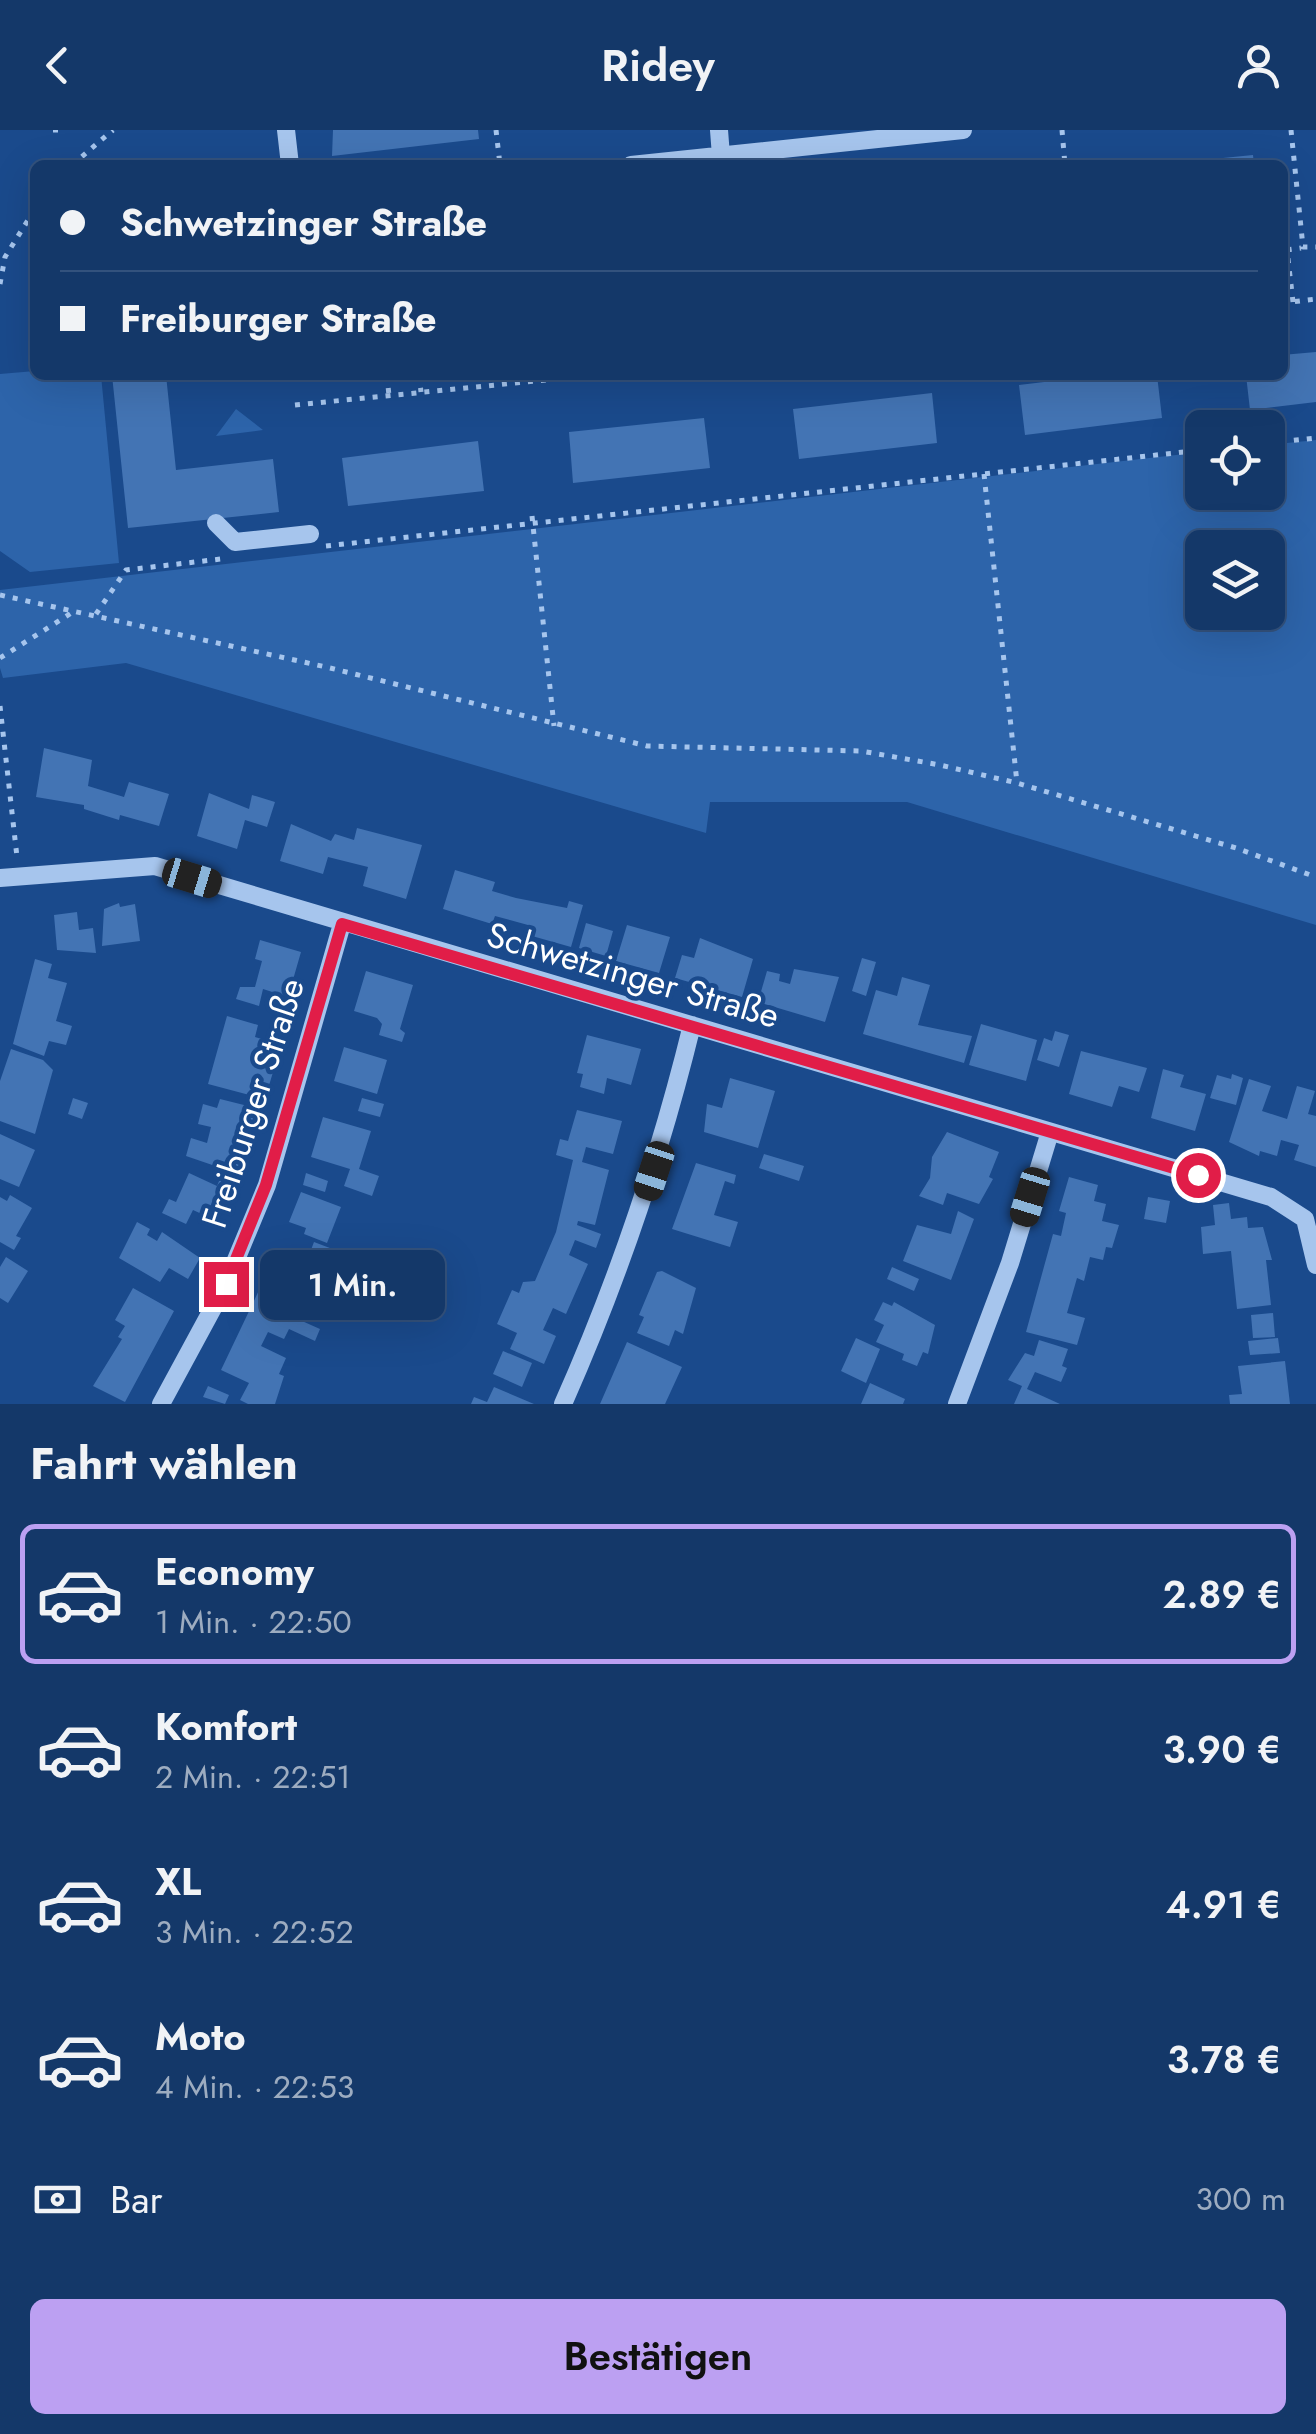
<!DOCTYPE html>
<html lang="de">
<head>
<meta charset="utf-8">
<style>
	:root { --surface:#143869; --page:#214371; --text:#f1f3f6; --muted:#9dacc0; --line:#33527d; --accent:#bca0f2 }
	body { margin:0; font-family:Jost,sans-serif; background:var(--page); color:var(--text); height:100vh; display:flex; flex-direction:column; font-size:38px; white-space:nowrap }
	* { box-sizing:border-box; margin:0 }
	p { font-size:32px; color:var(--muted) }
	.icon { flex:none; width:55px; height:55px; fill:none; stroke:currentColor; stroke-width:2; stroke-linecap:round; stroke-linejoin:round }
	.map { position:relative; height:1274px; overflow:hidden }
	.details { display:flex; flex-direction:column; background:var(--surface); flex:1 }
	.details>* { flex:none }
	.top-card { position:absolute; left:30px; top:30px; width:1258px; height:220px; border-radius:15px; box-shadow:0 10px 40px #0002,0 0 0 2px var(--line); display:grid; align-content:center; height:220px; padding:0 30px; background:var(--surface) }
	.fabs { position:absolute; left:1185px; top:280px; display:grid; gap:20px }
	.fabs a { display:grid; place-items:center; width:100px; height:100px; border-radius:15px; background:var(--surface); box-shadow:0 10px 40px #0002,0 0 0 2px var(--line); font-size:50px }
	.end { position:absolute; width:45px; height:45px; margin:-22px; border:12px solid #e11d48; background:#fff; box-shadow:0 0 0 5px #fff }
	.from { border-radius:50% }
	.bubble { position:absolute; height:70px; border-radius:15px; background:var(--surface); box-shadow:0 10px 40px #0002,0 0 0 2px var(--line); font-size:32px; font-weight:600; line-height:70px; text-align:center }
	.car { position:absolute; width:30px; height:60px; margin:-30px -15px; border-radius:12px; box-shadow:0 0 8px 2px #0007; background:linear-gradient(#222 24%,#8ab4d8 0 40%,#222 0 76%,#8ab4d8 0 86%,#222 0) }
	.top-card b { display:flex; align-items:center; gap:35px; height:95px; font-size:38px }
	.top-card b+b { border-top:2px solid var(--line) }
	.top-card i { width:25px; height:25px; background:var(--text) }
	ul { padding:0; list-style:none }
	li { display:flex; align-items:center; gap:30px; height:140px; margin:0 20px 15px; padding:0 10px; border:5px solid transparent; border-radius:15px }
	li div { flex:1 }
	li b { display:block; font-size:38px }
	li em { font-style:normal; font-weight:600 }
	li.active { border-color:var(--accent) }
	li>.icon { width:90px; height:90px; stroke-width:1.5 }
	h2 { padding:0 30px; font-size:45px; line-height:120px }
	.pay { display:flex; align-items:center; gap:25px; height:110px; padding:0 30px; font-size:38px }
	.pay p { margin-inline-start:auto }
	.button { display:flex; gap:20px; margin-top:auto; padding:20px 30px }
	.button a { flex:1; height:115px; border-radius:15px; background:var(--accent); color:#111; font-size:40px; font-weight:600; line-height:115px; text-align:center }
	header { display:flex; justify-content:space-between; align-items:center; height:130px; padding:0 30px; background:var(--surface); font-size:45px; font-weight:600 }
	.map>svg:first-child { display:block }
</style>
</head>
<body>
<header><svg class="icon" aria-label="back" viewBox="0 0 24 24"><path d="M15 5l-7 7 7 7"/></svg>Ridey<svg class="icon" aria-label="person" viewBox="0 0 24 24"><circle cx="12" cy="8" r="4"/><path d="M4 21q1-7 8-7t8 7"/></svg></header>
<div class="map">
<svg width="1316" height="1274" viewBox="0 0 1316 1274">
	<rect width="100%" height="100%" fill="#1a4a8c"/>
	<path fill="#2d64aa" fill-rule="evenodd" d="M 35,241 L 35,245 L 101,245 L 119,433 L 30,442 L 0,421 L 0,244 Z
		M 236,279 L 263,300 L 216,306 Z
		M 1316,310 L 1316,795 L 907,672 L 710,672 L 706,703 L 126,533 L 3,548 L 0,538 L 0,460 L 1202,322 L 1202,362 L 1268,362 L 1268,315 ZM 1202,418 L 1268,418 L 1268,482 L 1202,482 Z"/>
	<path fill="#4374b4" d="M 333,0 L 478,0 L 479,9 L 332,26 Z
		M 1253,25 L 1254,35 L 1204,35 L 1203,30 Z
		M 1316,222 L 1316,272 L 1250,280 L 1246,245 L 1282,245 L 1282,225 Z
		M 112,245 L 166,245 L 176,340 L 273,329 L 279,382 L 128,398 Z
		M 1103,245 L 1157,245 L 1162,288 L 1025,305 L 1019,255 Z
		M 932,263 L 937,313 L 799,329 L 793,279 Z
		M 704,288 L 710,338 L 573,353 L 569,302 Z
		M 478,311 L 484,361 L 348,376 L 342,328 Z
		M 44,618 L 92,630 L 88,656 L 124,667 L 129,652 L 169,664 L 159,696 L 120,685 L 119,690 L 84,679 L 84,675 L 36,667 Z
		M 209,663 L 249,679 L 252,665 L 275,672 L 267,697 L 245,690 L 237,719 L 197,706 Z
		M 291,694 L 331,711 L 335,704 L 354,710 L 357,698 L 422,715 L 406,769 L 363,756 L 368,737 L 328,727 L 323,744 L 280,731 Z
		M 455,740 L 495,752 L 492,761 L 516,768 L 567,778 L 569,771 L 583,775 L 571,817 L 525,804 L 528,795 L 495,786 L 492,794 L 443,779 Z
		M 119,773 L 120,777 L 135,774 L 140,811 L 102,816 L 104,779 Z
		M 77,782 L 79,800 L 93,798 L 96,823 L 57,820 L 54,785 Z
		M 586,793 L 613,801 L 606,826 L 579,818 Z
		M 627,795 L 670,807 L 659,843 L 616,831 Z
		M 700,808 L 753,829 L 742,867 L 675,848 L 682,825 L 694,828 Z
		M 260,810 L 301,822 L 288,867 L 263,859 L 259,876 L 236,869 L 240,857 L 255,857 L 262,831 L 255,829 Z
		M 862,828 L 876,832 L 866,866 L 852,861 Z
		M 35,829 L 52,834 L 48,848 L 67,853 L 56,891 L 72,896 L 66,915 L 49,911 L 44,926 L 13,914 Z
		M 794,839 L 839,847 L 825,892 L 758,872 L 767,841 L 780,844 L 779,851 L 790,854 Z
		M 366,841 L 413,855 L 400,899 L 405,903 L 402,912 L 379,905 L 382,894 L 377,888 L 354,881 Z
		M 902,847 L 930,855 L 918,895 L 972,906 L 964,933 L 863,904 L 876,860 L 897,866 Z
		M 227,886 L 258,895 L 255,907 L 275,913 L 270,930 L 276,932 L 265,969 L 208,954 Z
		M 981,894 L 1037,910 L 1026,951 L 969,935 Z
		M 1055,901 L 1069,905 L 1059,937 L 1037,930 L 1044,908 L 1052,911 Z
		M 587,905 L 641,919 L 631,955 L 607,948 L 604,964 L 580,957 L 583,944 L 577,943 Z
		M 344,917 L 387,930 L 377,964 L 334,951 Z
		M 11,919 L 43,930 L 53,940 L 35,1004 L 0,991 L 0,951 Z
		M 1081,921 L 1147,938 L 1139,962 L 1119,956 L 1112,977 L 1069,964 Z
		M 1163,939 L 1184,945 L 1180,957 L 1206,964 L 1195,1001 L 1151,988 Z
		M 1232,944 L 1243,948 L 1236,975 L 1210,968 L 1217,945 L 1231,949 Z
		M 730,948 L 775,961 L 758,1018 L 704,1002 L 707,974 L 722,978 Z
		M 1249,949 L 1271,956 L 1262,981 L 1287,989 L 1297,956 L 1315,961 L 1308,984 L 1316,986 L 1316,1037 L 1294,1030 L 1299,1015 L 1281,1010 L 1277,1026 L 1260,1021 L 1259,1026 L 1229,1012 Z
		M 73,968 L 88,973 L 82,989 L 68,984 Z
		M 362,968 L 384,974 L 380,987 L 358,981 Z
		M 220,969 L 256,978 L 248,1005 L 254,1007 L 238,1044 L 244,1046 L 237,1065 L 230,1062 L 217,1091 L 193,1080 L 186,1094 L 162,1083 L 169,1069 L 176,1072 L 189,1043 L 217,1056 L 224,1039 L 186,1026 L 191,1008 L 207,1013 L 211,997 L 198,994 L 203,974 L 217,978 Z
		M 577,980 L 622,991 L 613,1024 L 586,1017 L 582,1032 L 609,1040 L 595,1095 L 578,1091 L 577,1095 L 601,1104 L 596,1118 L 575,1110 L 569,1125 L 588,1134 L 566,1184 L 553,1178 L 543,1200 L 556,1206 L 544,1234 L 510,1219 L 517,1203 L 497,1194 L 512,1160 L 519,1163 L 523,1152 L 535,1151 L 556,1102 L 573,1030 L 556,1025 L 560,1009 L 568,1011 Z
		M 323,987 L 371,1001 L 359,1039 L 379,1046 L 372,1066 L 344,1056 L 350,1039 L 311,1027 Z
		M 947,1002 L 999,1022 L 989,1047 L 993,1049 L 979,1074 L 947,1063 L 943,1075 L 919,1066 L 930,1048 L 932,1027 Z
		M 0,1004 L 35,1020 L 19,1057 L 0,1049 Z
		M 764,1024 L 804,1036 L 799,1051 L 759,1038 Z
		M 696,1033 L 736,1045 L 734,1054 L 725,1051 L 714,1085 L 738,1092 L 730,1117 L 672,1099 Z
		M 306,1043 L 328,1051 L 325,1062 L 303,1055 Z
		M 1069,1047 L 1098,1055 L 1094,1071 L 1106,1074 L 1102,1091 L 1119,1095 L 1112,1118 L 1106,1117 L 1103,1130 L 1090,1127 L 1084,1151 L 1077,1148 L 1067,1183 L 1085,1188 L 1077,1215 L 1026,1202 L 1053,1104 L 1061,1106 L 1066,1083 L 1059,1081 Z
		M 301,1062 L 341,1077 L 327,1113 L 304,1104 L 306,1098 L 289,1092 Z
		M 10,1065 L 32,1078 L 16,1106 L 21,1108 L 14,1120 L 0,1112 L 0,1067 L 7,1071 Z
		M 1148,1067 L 1170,1071 L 1166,1093 L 1144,1089 Z
		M 1229,1073 L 1231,1089 L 1247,1087 L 1248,1098 L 1263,1097 L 1272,1130 L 1266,1130 L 1271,1175 L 1237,1179 L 1231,1121 L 1203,1124 L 1201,1097 L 1215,1095 L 1213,1075 Z
		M 958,1081 L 974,1089 L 951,1150 L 903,1131 L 917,1095 L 951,1104 Z
		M 137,1092 L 150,1099 L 147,1105 L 157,1111 L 162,1102 L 200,1128 L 188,1149 L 169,1138 L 160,1152 L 119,1128 Z
		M 314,1112 L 343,1123 L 337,1138 L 309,1125 Z
		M 6,1127 L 28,1141 L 8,1173 L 0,1168 L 0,1137 Z
		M 291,1131 L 315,1142 L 309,1155 L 304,1152 L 291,1182 L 276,1175 L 275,1179 L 320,1199 L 315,1211 L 289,1199 L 284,1209 L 268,1202 L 261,1216 L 286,1228 L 279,1244 L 284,1246 L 275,1274 L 248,1274 L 240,1270 L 249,1253 L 221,1240 L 270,1137 L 286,1144 Z
		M 892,1137 L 919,1149 L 914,1161 L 887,1149 Z
		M 662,1141 L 696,1158 L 683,1204 L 675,1200 L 669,1216 L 637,1203 L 644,1187 L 639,1185 L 657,1142 Z
		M 133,1158 L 174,1181 L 125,1272 L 93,1256 L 122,1209 L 118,1207 L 125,1196 L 115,1190 Z
		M 883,1172 L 892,1176 L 894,1172 L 935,1195 L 928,1224 L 923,1222 L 917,1236 L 902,1230 L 904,1224 L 876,1212 L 884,1195 L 874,1190 Z
		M 1273,1183 L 1275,1207 L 1253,1208 L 1251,1185 Z
		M 856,1208 L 880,1219 L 866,1253 L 841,1241 Z
		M 1278,1208 L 1280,1223 L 1250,1225 L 1248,1211 Z
		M 1039,1210 L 1068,1219 L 1062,1236 L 1067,1238 L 1061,1252 L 1035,1242 L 1027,1259 L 1060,1274 L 1014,1274 L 1022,1256 L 1008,1250 L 1025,1223 L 1034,1226 Z
		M 627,1212 L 682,1237 L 665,1274 L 600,1274 Z
		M 503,1221 L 532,1233 L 522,1257 L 493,1244 Z
		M 1285,1231 L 1290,1274 L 1230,1274 L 1229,1265 L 1242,1264 L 1238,1236 Z
		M 870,1253 L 905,1269 L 903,1274 L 861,1274 Z
		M 208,1256 L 229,1265 L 225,1274 L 203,1267 Z
		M 494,1257 L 534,1274 L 471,1274 L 474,1267 L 487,1272 Z"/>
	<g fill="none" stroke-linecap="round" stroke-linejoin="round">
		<path stroke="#a6c5ed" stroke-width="5" stroke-dasharray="5 8" stroke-linecap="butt" d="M 53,0 L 65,0
			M 496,0 L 500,35
			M 1062,0 L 1065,35
			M 1291,0 L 1303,117 L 1316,117
			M 72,35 L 113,0
			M 0,154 L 5,127 L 35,79
			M 1293,172 L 1287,120 L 1301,118
			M 1282,173 L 1316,169
			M 387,245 L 389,266
			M 419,245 L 421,262
			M 295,275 L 596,245
			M 1268,313 L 1316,308
			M 984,344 L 1017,653
			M 532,386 L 554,596
			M 326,416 L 1202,320
			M 0,465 L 326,537 L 647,616 L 861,621 L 940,635 L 1017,653 L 1236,718 L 1316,747
			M 96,484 L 126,440 L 221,429
			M 0,528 L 73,482
			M 0,576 L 17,727"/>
		<path stroke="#a6c5ed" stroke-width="18" d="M 286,0 L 290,35
			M 719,0 L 721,26
			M 631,35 L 963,0
			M 216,393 L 235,412 L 310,404
			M 0,748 L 155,736 L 1271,1067 L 1305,1089 L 1316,1135
			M 161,1274 L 226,1154 L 267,1055 L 342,794
			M 563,1274 C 618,1150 660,1026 692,895
			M 957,1274 L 1010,1133 L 1050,1002"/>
	</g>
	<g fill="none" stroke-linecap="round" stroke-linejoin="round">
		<path stroke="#e11d48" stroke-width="12" d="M 226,1154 L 266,1055 L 342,794 L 1198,1045"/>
	</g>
	<g text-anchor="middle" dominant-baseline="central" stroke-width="9" stroke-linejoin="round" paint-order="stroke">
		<g font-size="35" fill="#fff" stroke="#1a4a8c">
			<text transform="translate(633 845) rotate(16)">Schwetzinger Straße</text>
			<text transform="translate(253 973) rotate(-72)">Freiburger Straße</text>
		</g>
	</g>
</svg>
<div class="fabs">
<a><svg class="icon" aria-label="locate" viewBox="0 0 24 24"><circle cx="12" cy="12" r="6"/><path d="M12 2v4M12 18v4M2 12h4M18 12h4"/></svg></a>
<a><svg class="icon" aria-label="layers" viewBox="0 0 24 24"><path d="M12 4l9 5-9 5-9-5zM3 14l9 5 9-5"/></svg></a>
</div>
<i class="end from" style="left:1198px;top:1045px"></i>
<i class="end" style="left:226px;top:1154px"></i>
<div class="bubble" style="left:260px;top:1120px;width:185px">1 Min.</div>
<i class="car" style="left:192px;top:748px;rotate:107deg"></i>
<i class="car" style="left:654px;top:1041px;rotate:198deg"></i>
<i class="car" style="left:1030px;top:1067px;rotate:197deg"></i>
<div class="top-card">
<b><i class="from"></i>Schwetzinger Straße</b>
<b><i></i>Freiburger Straße</b>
</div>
</div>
<section class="details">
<h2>Fahrt wählen</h2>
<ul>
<li class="active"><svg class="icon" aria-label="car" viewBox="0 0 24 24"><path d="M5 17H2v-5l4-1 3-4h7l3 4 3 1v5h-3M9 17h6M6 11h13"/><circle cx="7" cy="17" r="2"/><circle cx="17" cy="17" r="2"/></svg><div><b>Economy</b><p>1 Min. · 22:50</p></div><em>2.89 €</em></li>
<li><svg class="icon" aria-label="car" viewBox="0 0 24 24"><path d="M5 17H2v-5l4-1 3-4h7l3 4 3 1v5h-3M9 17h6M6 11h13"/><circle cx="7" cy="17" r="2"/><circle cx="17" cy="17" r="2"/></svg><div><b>Komfort</b><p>2 Min. · 22:51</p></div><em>3.90 €</em></li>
<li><svg class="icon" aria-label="car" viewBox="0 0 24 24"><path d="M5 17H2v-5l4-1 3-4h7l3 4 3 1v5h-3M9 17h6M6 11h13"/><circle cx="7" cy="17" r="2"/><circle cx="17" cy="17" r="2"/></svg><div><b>XL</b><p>3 Min. · 22:52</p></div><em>4.91 €</em></li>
<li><svg class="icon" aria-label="car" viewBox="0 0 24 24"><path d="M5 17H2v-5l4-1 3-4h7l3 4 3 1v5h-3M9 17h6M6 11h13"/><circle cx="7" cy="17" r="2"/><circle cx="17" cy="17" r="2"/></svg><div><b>Moto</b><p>4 Min. · 22:53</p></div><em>3.78 €</em></li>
</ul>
<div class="pay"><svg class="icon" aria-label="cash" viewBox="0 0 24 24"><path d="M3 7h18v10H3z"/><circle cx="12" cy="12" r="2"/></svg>Bar<p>300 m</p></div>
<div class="button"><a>Bestätigen</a></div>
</section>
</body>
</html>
